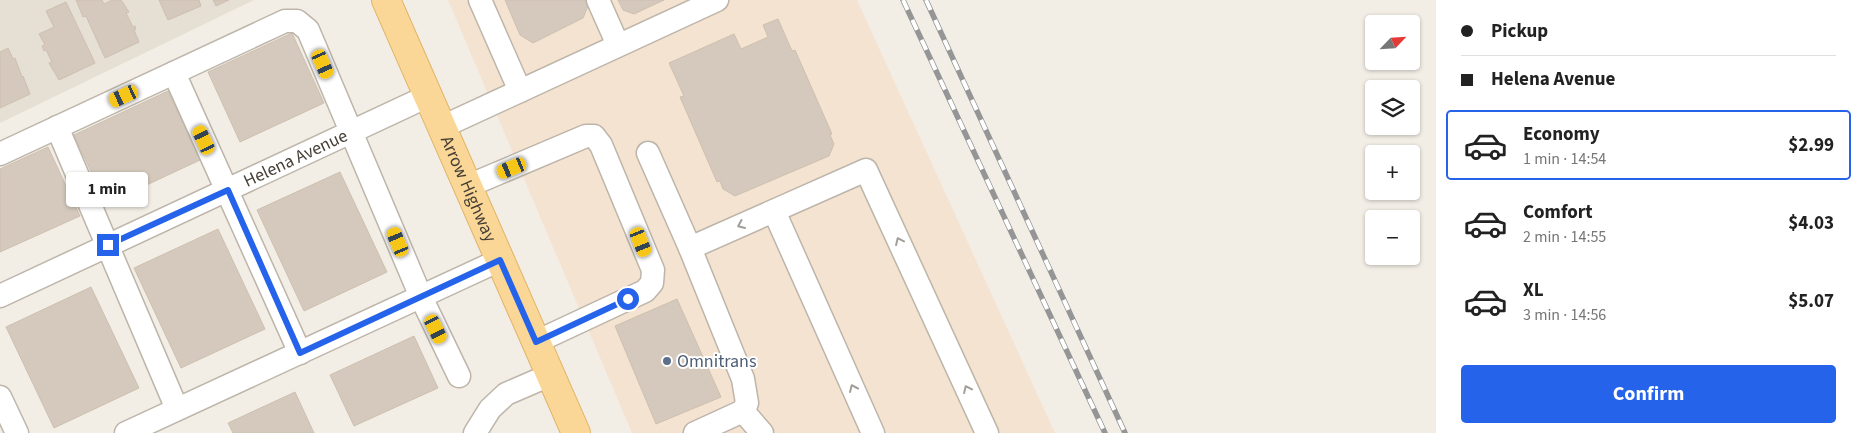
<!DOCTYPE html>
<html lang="en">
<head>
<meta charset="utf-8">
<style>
	:root { --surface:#fff; --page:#f6f6f6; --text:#222; --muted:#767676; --line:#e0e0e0; --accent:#2563eb }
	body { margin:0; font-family:"Source Sans 3",sans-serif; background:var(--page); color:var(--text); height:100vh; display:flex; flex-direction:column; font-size:19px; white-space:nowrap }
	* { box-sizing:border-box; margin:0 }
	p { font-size:16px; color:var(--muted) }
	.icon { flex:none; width:28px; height:28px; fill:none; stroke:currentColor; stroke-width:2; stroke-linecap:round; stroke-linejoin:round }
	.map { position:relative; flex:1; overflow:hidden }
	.panel { display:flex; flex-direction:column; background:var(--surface); width:425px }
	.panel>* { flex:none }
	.hud { display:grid; align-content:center; height:110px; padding:0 25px; background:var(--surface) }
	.needle { width:32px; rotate:65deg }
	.buttons { position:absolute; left:1365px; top:15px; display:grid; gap:10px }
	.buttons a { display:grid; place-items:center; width:55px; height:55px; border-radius:5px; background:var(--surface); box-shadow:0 1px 4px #0004; font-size:25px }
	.end { position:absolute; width:22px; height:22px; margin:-11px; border:6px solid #2563eb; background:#fff; box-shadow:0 0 0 2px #fff }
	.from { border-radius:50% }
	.bubble { position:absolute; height:35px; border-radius:5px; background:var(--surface); box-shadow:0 1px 4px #0004; font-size:16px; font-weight:700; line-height:35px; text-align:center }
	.car { position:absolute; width:15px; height:30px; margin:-15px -8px; border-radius:6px; box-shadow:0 0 4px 1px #0007; background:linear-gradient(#f5c518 24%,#345 0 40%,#f5c518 0 76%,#345 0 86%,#f5c518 0) }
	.hud b { display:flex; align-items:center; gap:18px; height:48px; font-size:19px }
	.hud b+b { border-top:1px solid var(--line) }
	.hud i { width:12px; height:12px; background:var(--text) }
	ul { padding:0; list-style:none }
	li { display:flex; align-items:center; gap:15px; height:70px; margin:0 10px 8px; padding:0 15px; border:2px solid transparent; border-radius:5px }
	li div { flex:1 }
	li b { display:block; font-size:19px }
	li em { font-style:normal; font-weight:700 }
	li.on { border-color:var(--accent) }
	li>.icon { width:45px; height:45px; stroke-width:1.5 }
	.cta { display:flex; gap:10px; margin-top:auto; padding:10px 25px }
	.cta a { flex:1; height:58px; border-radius:5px; background:var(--accent); color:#fff; font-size:20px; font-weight:700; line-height:58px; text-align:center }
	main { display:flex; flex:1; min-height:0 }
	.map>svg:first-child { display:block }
</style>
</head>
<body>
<main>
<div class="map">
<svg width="1436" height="433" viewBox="0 0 1436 433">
	<rect width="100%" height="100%" fill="#f2eee6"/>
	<path fill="#e6dfd4" d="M 0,0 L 254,0 L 0,123 Z"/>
	<path fill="#f4e3d1" d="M 448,0 L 857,0 L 1055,433 L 632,433 Z"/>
	<path fill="#d4c9bc" stroke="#cec0af" d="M 76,0 L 102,0 L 104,4 L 112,0 L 121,0 L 129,12 L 126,13 L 133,27 L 135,26 L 136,29 L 134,30 L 139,42 L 105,58 L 86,16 L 83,17 Z
		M 159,0 L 199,0 L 201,6 L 168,20 Z
		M 213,0 L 229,0 L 216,6 Z
		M 505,0 L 586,0 L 588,6 L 583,18 L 533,43 L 520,35 Z
		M 618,0 L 664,0 L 634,14 L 623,10 Z
		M 66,2 L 95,63 L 59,80 L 49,63 L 52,62 L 46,50 L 44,51 L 42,46 L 45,45 L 39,34 L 54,27 L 46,11 Z
		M 778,19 L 792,51 L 795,50 L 832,134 L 830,135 L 834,144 L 829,156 L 735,196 L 723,189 L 720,181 L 717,182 L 680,97 L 684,96 L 669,63 L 734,34 L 741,49 L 768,37 L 763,25 Z
		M 292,33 L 324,103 L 240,142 L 208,72 Z
		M 8,48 L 13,59 L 15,58 L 22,77 L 23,76 L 30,94 L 0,108 L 0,52 Z
		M 168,91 L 200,160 L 106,204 L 74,135 Z
		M 48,147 L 80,216 L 0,252 L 0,169 Z
		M 340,172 L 387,272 L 304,311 L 257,210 Z
		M 218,229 L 265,329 L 181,368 L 134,268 Z
		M 91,287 L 139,388 L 54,428 L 6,327 Z
		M 677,299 L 721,397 L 656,424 L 615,326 Z
		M 414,336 L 438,388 L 354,426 L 330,375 Z
		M 295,392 L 314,433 L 233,433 L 228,423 Z"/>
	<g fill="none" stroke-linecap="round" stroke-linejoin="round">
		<g stroke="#bdb5a9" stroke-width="25">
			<g id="minor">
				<path d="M 480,0 L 520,91"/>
				<path d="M 598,0 L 618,45"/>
				<path d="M 174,73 L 300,353"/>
				<path d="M 57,127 L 177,409"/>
				<path d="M 442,127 L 717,0"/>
				<path d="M 648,153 L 690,248 L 743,379 L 747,403 L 743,411 L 695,433"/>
				<path d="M 0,154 L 285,21 L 297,21 L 308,30 L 421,297 L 459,376"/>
				<path d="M 468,186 L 586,136 L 594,136 L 601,145 L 653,270 L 652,283 L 645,291 L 536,342"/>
				<path d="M 774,211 L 873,433"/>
				<path d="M 690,248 L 866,170 L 987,433"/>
				<path id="s1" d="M 0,296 L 428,96"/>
				<path d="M 0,397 L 17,433"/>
				<path d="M 743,411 L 762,433"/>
				<path d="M 126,433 L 500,260"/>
				<path d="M 475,433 L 490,409 L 506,394 L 550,375"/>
			</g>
		</g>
		<g stroke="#dfb367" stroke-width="30">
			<g id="major">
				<path id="s2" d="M 386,0 L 576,433"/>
			</g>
		</g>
		<use href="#minor" stroke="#fff" stroke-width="22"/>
		<use href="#major" stroke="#fbd797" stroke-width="28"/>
		<g stroke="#959595" stroke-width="5.5">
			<path id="rail" d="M 903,0 L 1105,433
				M 926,0 L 1125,433"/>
		</g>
		<use href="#rail" stroke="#fff" stroke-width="4" stroke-dasharray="11" stroke-linecap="butt"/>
	</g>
	<defs><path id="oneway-chevron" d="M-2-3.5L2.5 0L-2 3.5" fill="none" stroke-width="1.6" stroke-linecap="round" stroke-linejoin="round" transform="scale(1.25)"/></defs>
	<g stroke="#a29e9a">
		<use href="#oneway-chevron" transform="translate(741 225) rotate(156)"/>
		<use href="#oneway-chevron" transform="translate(899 241) rotate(-115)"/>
		<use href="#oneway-chevron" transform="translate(853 388) rotate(-114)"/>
		<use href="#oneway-chevron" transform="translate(967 389) rotate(-115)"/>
	</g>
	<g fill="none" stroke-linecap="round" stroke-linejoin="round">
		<path stroke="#2563eb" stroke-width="6" d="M 108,245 L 228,190 L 300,353 L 500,260 L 536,342 L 628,299"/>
	</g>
	<circle fill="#5c6f8a" stroke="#fff" stroke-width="2" cx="667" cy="361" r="5"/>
	<g text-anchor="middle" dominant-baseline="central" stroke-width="4" stroke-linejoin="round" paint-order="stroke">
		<g font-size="18" fill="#453e35" stroke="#fff">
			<text stroke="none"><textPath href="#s1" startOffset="326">Helena Avenue</textPath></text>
			<text stroke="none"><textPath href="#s2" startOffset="206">Arrow Highway</textPath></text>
		</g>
		<g font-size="18" fill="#4e5e75" stroke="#fff" text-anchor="start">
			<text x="677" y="361">Omnitrans</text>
		</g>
	</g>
</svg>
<div class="buttons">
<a><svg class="needle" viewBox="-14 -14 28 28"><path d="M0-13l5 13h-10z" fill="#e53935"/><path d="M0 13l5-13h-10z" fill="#767676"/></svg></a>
<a><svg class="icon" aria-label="layers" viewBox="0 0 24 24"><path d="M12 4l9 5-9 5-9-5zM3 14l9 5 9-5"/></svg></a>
<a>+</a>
<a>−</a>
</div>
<i class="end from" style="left:628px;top:299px"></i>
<i class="end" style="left:108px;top:245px"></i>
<div class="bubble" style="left:66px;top:172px;width:82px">1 min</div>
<i class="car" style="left:323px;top:64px;rotate:156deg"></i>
<i class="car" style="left:124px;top:96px;rotate:245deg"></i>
<i class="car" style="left:204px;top:140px;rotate:335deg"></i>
<i class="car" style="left:512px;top:168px;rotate:248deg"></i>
<i class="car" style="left:398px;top:242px;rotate:337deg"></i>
<i class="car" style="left:641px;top:242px;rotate:158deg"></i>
<i class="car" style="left:436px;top:329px;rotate:154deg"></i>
</div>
<section class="panel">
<div class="hud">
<b><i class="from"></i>Pickup</b>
<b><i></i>Helena Avenue</b>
</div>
<ul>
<li class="on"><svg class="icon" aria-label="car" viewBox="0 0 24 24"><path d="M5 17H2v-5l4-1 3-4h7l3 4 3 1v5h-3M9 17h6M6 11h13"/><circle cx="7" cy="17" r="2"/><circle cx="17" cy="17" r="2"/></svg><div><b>Economy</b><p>1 min · 14:54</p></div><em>$2.99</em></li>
<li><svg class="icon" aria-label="car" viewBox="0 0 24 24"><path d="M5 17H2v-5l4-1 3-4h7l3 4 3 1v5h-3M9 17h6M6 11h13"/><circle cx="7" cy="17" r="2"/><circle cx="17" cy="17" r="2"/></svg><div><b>Comfort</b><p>2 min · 14:55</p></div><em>$4.03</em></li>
<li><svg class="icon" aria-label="car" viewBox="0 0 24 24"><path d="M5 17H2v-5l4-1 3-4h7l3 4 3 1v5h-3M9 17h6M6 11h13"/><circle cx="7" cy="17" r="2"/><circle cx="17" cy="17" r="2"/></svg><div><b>XL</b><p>3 min · 14:56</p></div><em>$5.07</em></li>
</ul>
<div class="cta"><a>Confirm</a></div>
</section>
</main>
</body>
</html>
